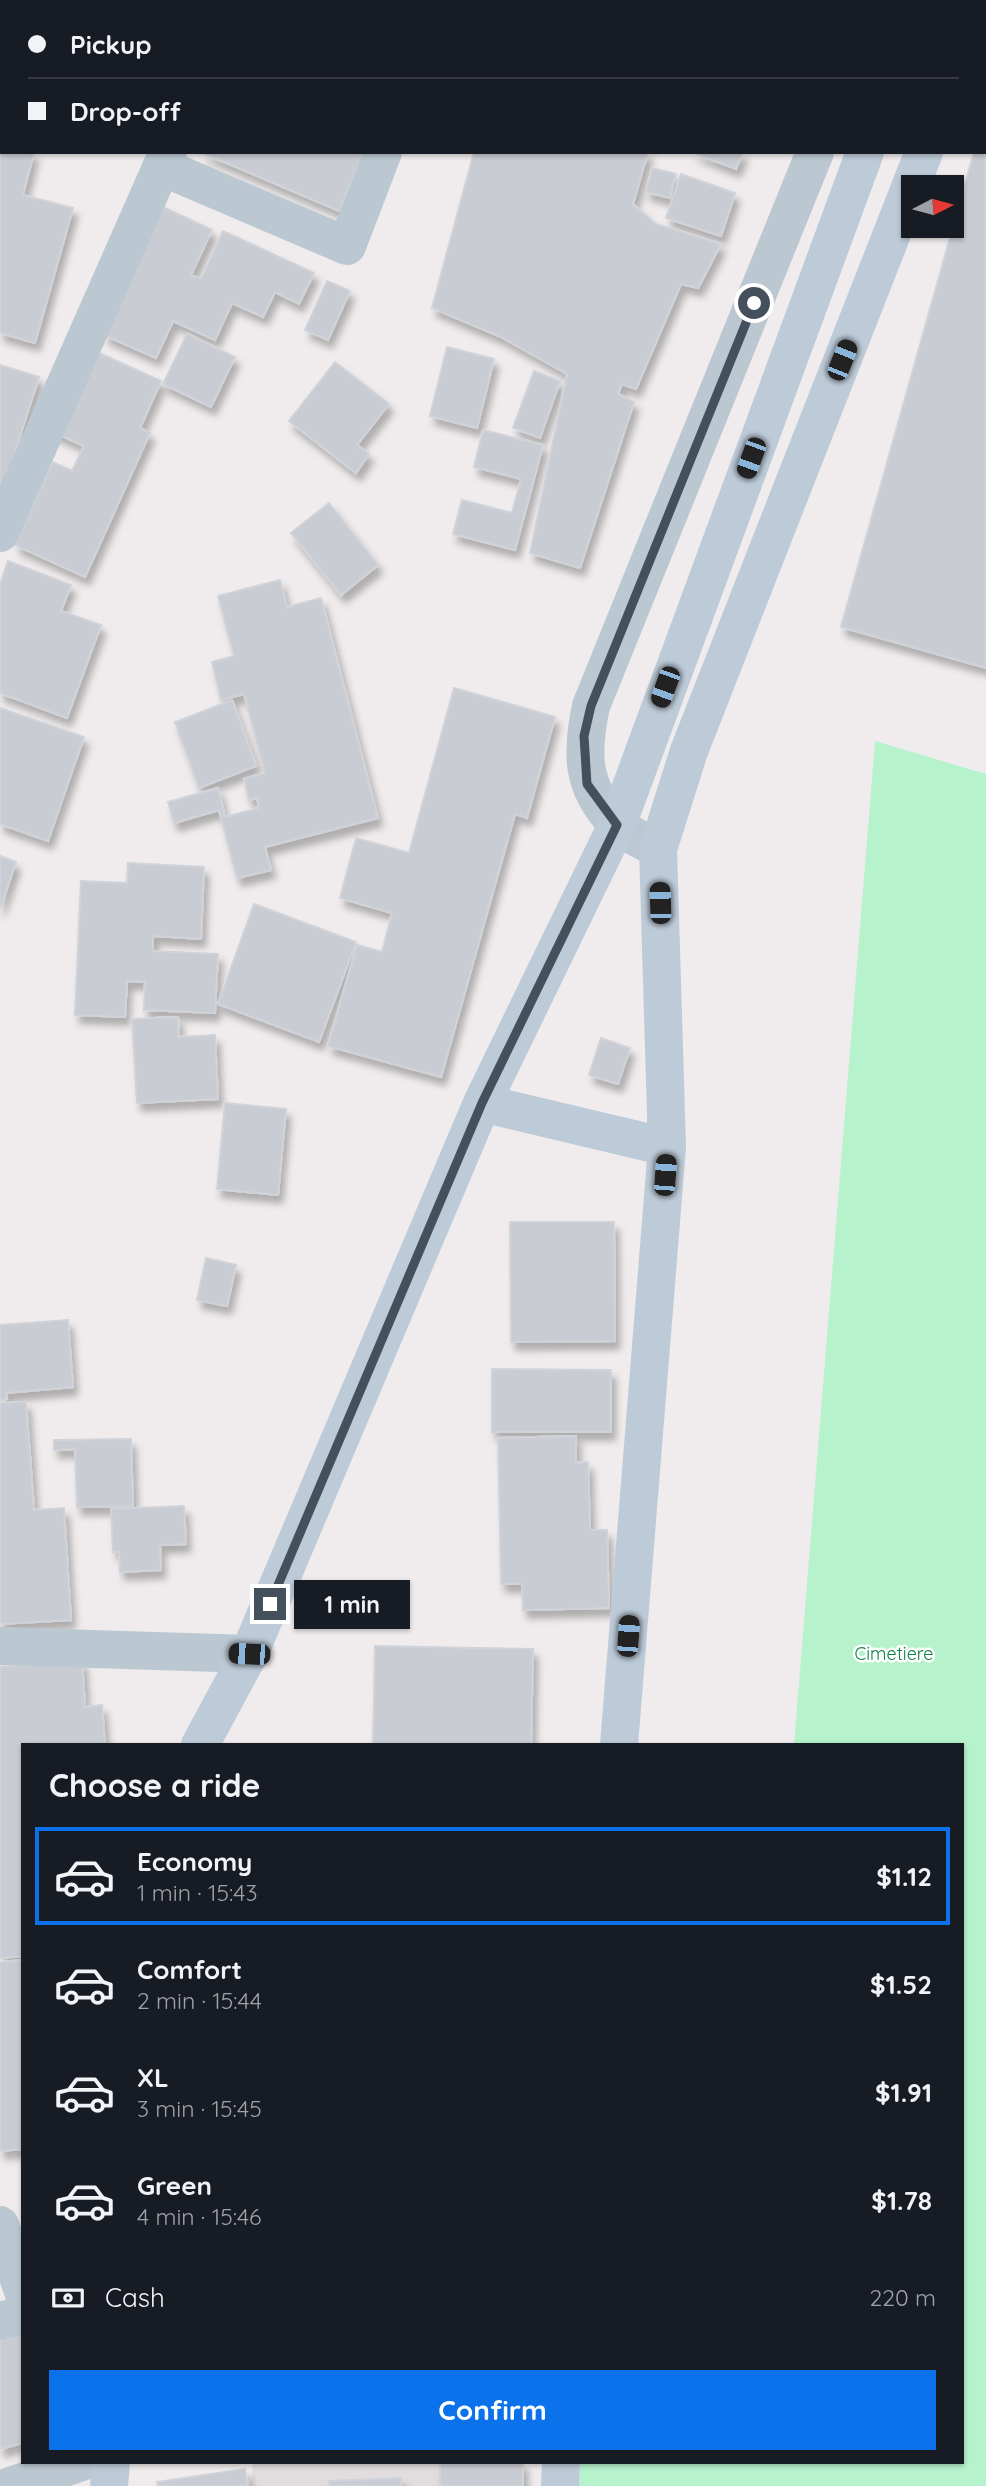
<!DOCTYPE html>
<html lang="en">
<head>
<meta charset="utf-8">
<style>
	:root { --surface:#171b24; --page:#20242c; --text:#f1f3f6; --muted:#9ea1a6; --line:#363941; --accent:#0b72eb }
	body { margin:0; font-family:Quicksand,sans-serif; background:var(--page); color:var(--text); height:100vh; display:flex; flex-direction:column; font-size:26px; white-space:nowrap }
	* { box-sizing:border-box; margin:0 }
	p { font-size:23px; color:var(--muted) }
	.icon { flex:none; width:38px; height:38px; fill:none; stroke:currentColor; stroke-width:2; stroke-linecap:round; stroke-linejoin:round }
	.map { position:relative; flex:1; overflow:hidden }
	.side { position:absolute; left:21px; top:1743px; width:943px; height:721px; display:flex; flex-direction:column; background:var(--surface); border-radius:0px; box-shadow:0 2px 5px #0004 }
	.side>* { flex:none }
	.top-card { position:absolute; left:0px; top:0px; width:987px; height:154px; box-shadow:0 2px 5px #0004; display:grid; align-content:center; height:154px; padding:0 28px; background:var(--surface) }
	.needle { width:46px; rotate:84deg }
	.fabs { position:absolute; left:901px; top:175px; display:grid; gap:14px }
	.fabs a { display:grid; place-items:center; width:63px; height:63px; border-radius:0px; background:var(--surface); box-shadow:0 2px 5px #0004; font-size:35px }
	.end { position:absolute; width:32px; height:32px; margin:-16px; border:9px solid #44515c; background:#fff; box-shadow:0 0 0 4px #fff }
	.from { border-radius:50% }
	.bubble { position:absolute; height:49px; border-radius:0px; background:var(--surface); box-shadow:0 2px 5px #0004; font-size:23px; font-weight:700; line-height:49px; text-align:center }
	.car { position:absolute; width:21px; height:42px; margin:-21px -10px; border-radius:9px; box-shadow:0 0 5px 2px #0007; background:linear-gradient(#222 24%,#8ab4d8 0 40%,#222 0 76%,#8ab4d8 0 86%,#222 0) }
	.top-card b { display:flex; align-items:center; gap:24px; height:66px; font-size:26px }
	.top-card b+b { border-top:2px solid var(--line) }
	.top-card i { width:18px; height:18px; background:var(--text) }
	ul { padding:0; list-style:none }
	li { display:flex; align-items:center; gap:21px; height:98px; margin:0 14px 10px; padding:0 14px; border:4px solid transparent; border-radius:0px }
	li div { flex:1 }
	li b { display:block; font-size:26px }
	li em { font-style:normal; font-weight:700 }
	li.on { border-color:var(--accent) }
	li>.icon { width:63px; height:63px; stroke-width:1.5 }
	h2 { padding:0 28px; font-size:32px; line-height:84px }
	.pay { display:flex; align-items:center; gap:18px; height:77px; padding:0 28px; font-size:26px }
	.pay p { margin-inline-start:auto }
	.cta { display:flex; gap:14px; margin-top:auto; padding:14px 28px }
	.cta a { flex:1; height:80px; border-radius:0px; background:var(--accent); color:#fff; font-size:28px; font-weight:700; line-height:80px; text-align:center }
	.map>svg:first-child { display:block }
</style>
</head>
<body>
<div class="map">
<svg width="986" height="2486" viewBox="0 0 986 2486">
	<defs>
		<filter id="shadow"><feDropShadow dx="4.5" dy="8" stdDeviation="3.5" flood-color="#0004"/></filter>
	</defs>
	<rect width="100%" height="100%" fill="#f0eced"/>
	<path fill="#e1ddde" d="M 253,2462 L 503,2462 L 501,2486 L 251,2486 Z"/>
	<path fill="#b6f2cc" d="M 875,741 L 986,774 L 986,2486 L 574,2486 L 576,2462 L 962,2462 L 962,1745 L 794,1745 Z"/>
	<path fill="#c9ccd2" stroke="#d0d3d9" stroke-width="2" filter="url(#shadow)" d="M 75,0 L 199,0 L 75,2 Z
		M 251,0 L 421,0 L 251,2 Z
		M 525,0 L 652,0 L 657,2 L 525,2 Z
		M 0,9 L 2,10 L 2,75 L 0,74 Z
		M 0,140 L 2,152 L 34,152 L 23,195 L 73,208 L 35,343 L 0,333 Z
		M 985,148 L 986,148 L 986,668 L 841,627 L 974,152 L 985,152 Z
		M 201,152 L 363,152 L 339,211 Z
		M 474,152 L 648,152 L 633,204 L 656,224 L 721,244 L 698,288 L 681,284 L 636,389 L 622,384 L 618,394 L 634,402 L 580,568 L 530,553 L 567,374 L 501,337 L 432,308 Z
		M 692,152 L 743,152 L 736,169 Z
		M 652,168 L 676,174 L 670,198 L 646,192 Z
		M 681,174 L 735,193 L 721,236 L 666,218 Z
		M 163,207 L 212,230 L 191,275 L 201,279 L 223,231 L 314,273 L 299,304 L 275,292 L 263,317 L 232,303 L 215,340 L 173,321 L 156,358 L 104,335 Z
		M 327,281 L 350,291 L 328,340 L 305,330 Z
		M 187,334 L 235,357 L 211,407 L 163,384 Z
		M 86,347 L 161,381 L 140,428 L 150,433 L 85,577 L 15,545 L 53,462 L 72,471 L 84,446 L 49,430 Z
		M 447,347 L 494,359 L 477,428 L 430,416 Z
		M 335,362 L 389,404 L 357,445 L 369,454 L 356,473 L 289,421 Z
		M 0,365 L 39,377 L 0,499 Z
		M 534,371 L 560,381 L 540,438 L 513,428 Z
		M 483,430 L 543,445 L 515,550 L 453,534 L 462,500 L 512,513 L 521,479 L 474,467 Z
		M 329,503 L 378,565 L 341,595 L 291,533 Z
		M 8,561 L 71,585 L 61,611 L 101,625 L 67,718 L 0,693 L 0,584 Z
		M 280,580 L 287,607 L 321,598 L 378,818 L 265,847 L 271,870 L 237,878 L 219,810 L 174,823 L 168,802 L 218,788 L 225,817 L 259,808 L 257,798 L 249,800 L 244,779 L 265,773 L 244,694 L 221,700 L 212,662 L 234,656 L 218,596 Z
		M 454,688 L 555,717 L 527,818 L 515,814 L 441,1077 L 328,1046 L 357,945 L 382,952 L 392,913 L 340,898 L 356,838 L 409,853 Z
		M 232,700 L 256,766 L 199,788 L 175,722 Z
		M 0,708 L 84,737 L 48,841 L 0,824 Z
		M 0,856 L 16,862 L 0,909 Z
		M 128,863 L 204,867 L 201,939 L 153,936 L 153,951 L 218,954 L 215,1013 L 144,1010 L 145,982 L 127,981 L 125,1017 L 75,1015 L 81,881 L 127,883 Z
		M 254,904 L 356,942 L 319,1042 L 218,1004 Z
		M 178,1017 L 179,1037 L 215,1035 L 218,1099 L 137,1103 L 132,1019 Z
		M 601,1038 L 630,1048 L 618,1084 L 589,1075 Z
		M 225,1103 L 286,1109 L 278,1195 L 217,1189 Z
		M 510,1222 L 614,1222 L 615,1341 L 511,1342 Z
		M 206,1258 L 236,1265 L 227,1306 L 197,1300 Z
		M 68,1320 L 73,1387 L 6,1393 L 7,1399 L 0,1400 L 0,1325 Z
		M 492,1369 L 611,1370 L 611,1432 L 492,1432 Z
		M 26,1402 L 34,1510 L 64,1508 L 71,1620 L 0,1624 L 0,1403 Z
		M 576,1436 L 576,1463 L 588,1462 L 590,1530 L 607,1530 L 609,1608 L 523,1610 L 522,1584 L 501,1584 L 498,1438 Z
		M 131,1439 L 133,1506 L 77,1507 L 75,1449 L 54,1450 L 54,1440 Z
		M 184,1506 L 186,1544 L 160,1545 L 161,1570 L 120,1572 L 119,1552 L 113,1552 L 111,1509 Z
		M 375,1646 L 533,1649 L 531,1745 L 373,1745 Z
		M 82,1660 L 85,1707 L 102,1705 L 105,1745 L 23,1745 L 23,1956 L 0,1958 L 0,1667 Z
		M 23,1960 L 23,2149 L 0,2151 L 0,1962 Z
		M 23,2334 L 23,2443 L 0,2449 L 0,2340 Z
		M 440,2462 L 523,2462 L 523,2486 L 440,2486 Z
		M 245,2469 L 248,2486 L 158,2486 L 157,2482 Z
		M 401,2478 L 401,2486 L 329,2486 L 329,2481 Z"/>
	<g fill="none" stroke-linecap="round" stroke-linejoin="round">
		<path stroke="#bcc8d1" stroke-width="38" d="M 235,2 L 235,0
			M 440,2 L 441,0
			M 876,2 L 877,0
			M 162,167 L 347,246 L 383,152
			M 0,533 L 168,152
			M 658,849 C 645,841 626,834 616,823 C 581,787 581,753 591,706 L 815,152
			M 0,1646 L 249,1654
			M 0,2225 L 23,2291
			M 0,2321 L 23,2315
			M 10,2486 L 82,2462"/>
		<path stroke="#bdcbd8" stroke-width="38" d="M 921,2 L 922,0
			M 983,2 L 984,0
			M 482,1103 L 667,1147
			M 200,1745 L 249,1654 L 482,1103 L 617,825 L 865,152
			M 619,1745 L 667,1147 L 658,849 L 689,751 L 924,152
			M 109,2486 L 111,2462
			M 560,2486 L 561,2462"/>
	</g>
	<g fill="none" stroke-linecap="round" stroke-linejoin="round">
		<path stroke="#44515c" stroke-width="9" d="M 270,1604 L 482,1103 L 617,825 L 587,784 L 584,736 L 591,706 L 754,303"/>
	</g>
	<g text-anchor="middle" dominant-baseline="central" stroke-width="5" stroke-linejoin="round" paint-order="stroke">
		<g font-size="18" fill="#0f8246" stroke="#fff">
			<text x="894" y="1653">Cimetiere</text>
		</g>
	</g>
</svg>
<div class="fabs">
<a><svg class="needle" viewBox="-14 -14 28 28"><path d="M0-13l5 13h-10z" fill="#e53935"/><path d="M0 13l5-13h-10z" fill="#9ea1a6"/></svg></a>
</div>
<i class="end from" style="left:754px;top:303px"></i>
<i class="end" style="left:270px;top:1604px"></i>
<div class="bubble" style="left:294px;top:1580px;width:116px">1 min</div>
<i class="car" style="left:842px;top:360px;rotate:22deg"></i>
<i class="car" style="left:751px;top:458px;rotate:200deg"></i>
<i class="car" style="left:665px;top:687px;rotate:200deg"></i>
<i class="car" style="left:660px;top:903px;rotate:358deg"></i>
<i class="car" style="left:665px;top:1175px;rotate:4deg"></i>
<i class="car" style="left:628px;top:1636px;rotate:4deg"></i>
<i class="car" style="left:249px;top:1654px;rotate:272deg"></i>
<div class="top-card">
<b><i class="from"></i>Pickup</b>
<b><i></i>Drop-off</b>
</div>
<section class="side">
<h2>Choose a ride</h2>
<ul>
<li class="on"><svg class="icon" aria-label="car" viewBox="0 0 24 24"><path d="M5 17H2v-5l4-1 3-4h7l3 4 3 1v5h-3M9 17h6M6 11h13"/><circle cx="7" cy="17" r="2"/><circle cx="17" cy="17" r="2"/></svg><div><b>Economy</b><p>1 min · 15:43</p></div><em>$1.12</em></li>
<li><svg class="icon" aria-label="car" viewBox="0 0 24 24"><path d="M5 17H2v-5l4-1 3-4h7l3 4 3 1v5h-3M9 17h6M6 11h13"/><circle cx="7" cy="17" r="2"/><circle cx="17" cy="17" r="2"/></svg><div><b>Comfort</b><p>2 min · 15:44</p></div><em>$1.52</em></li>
<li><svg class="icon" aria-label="car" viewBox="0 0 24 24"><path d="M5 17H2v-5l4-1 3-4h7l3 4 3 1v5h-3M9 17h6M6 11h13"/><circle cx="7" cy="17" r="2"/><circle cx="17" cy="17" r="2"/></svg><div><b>XL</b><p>3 min · 15:45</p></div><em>$1.91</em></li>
<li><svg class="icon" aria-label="car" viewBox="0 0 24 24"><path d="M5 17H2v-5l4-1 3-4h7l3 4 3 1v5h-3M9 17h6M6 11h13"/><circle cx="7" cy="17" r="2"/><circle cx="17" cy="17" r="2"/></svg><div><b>Green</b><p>4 min · 15:46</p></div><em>$1.78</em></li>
</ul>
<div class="pay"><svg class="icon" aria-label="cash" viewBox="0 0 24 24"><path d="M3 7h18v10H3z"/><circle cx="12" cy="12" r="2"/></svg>Cash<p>220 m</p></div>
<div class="cta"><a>Confirm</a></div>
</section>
</div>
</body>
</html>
